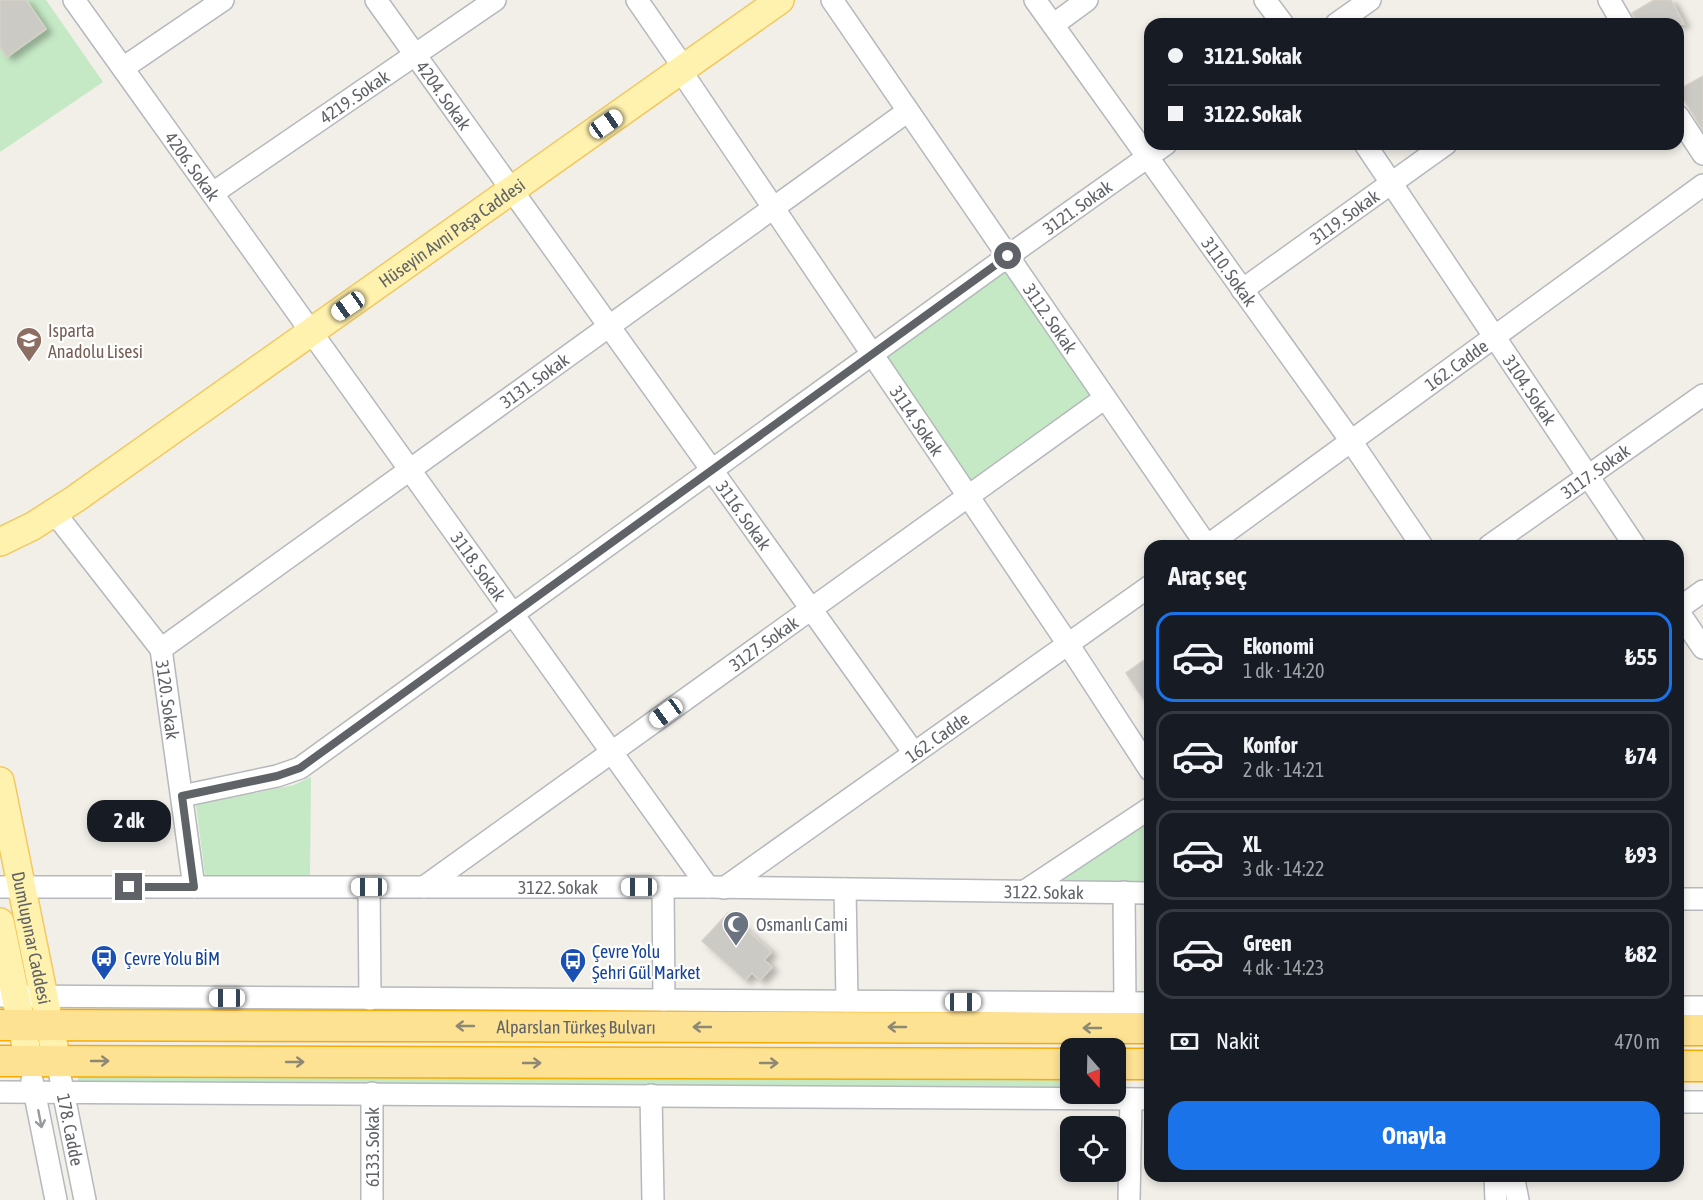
<!DOCTYPE html>
<html lang="tr">
<head>
<meta charset="utf-8">
<style>
	:root { --surface:#171b24; --page:#20242c; --text:#f1f3f6; --muted:#9ea1a6; --line:#363941; --accent:#1a73e8 }
	body { margin:0; font-family:"Asap Condensed",sans-serif; background:var(--page); color:var(--text); height:100vh; display:flex; flex-direction:column; font-size:22px; white-space:nowrap }
	* { box-sizing:border-box; margin:0 }
	p { font-size:20px; color:var(--muted) }
	.icon { flex:none; width:33px; height:33px; fill:none; stroke:currentColor; stroke-width:2; stroke-linecap:round; stroke-linejoin:round }
	.map { position:relative; flex:1; overflow:hidden }
	.panel { position:absolute; left:1144px; top:540px; width:540px; height:642px; display:flex; flex-direction:column; background:var(--surface); border-radius:18px; box-shadow:0 3px 9px #0003 }
	.panel>* { flex:none }
	.top-card { position:absolute; left:1144px; top:18px; width:540px; height:132px; border-radius:18px; box-shadow:0 3px 9px #0003; display:grid; align-content:center; height:132px; padding:0 24px; background:var(--surface) }
	.needle { width:39px; rotate:160deg }
	.buttons { position:absolute; left:1060px; top:1038px; display:grid; gap:12px }
	.buttons a { display:grid; place-items:center; width:66px; height:66px; border-radius:12px; background:var(--surface); box-shadow:0 3px 9px #0003; font-size:30px }
	.end { position:absolute; width:27px; height:27px; margin:-14px; border:8px solid #5f6368; background:#fff; box-shadow:0 0 0 3px #fff }
	.from { border-radius:50% }
	.bubble { position:absolute; height:42px; border-radius:18px; background:var(--surface); box-shadow:0 3px 9px #0003; font-size:20px; font-weight:700; line-height:42px; text-align:center }
	.car { position:absolute; width:18px; height:36px; margin:-18px -9px; border-radius:8px; box-shadow:0 0 4px 2px #0007; background:linear-gradient(#fff 24%,#345 0 40%,#fff 0 76%,#345 0 86%,#fff 0) }
	.top-card b { display:flex; align-items:center; gap:21px; height:57px; font-size:22px }
	.top-card b+b { border-top:2px solid var(--line) }
	.top-card i { width:15px; height:15px; background:var(--text) }
	ul { padding:0; list-style:none }
	li { display:flex; align-items:center; gap:18px; height:90px; margin:0 12px 9px; padding:0 12px; border:3px solid var(--line); border-radius:18px }
	li div { flex:1 }
	li b { display:block; font-size:22px }
	li em { font-style:normal; font-weight:700 }
	li.on { border-color:var(--accent) }
	li>.icon { width:54px; height:54px; stroke-width:1.5 }
	h2 { padding:0 24px; font-size:27px; line-height:72px }
	.pay { display:flex; align-items:center; gap:15px; height:66px; padding:0 24px; font-size:22px }
	.pay p { margin-inline-start:auto }
	.primary-button { display:flex; gap:12px; margin-top:auto; padding:12px 24px }
	.primary-button a { flex:1; height:69px; border-radius:18px; background:var(--accent); color:#fff; font-size:24px; font-weight:700; line-height:69px; text-align:center }
	.map>svg:first-child { display:block }
</style>
</head>
<body>
<div class="map">
<svg width="1703" height="1200" viewBox="0 0 1703 1200">
	<defs>
		<filter id="shadow"><feDropShadow dx="6" dy="4" stdDeviation="3" flood-color="#0004"/></filter>
	</defs>
	<rect width="100%" height="100%" fill="#f1efe8"/>
	<path fill="#c5e8c5" d="M 0,0 L 46,0 L 103,82 L 0,152 Z
		M 1005,271 L 1092,397 L 971,481 L 886,357 Z
		M 311,777 L 310,875 L 205,875 L 196,805 L 294,785 Z
		M 1150,817 L 1150,883 L 1063,882 L 1060,876 Z
		M 78,1075 L 1071,1079 L 1071,1087 L 78,1083 Z"/>
	<path fill="#cccac5" stroke="#d6d1c6" stroke-width="1.5" filter="url(#shadow)" d="M 0,0 L 26,0 L 46,29 L 7,57 L 0,47 Z
		M 1654,0 L 1671,0 L 1684,24 L 1638,24 L 1632,13 Z
		M 1703,76 L 1703,131 L 1678,90 Z
		M 1150,656 L 1150,709 L 1126,673 Z
		M 728,913 L 771,952 L 764,960 L 772,967 L 760,980 L 752,973 L 745,980 L 702,941 Z"/>
	<g fill="none" stroke-linecap="round" stroke-linejoin="round">
		<g stroke="#b5b8bc" stroke-width="24">
			<g id="minor">
				<path id="s1" d="M 74,0 L 708,887"/>
				<path id="s2" d="M 376,0 L 914,753"/>
				<path d="M 637,0 L 684,68"/>
				<path id="s3" d="M 832,0 L 1207,546"/>
				<path id="s4" d="M 1035,0 L 1351,441 L 1422,546"/>
				<path d="M 1265,0 L 1283,24"/>
				<path d="M 1609,0 L 1623,24"/>
				<path d="M 1336,24 L 1370,0"/>
				<path d="M 1053,25 L 1087,0"/>
				<path d="M 123,68 L 223,0"/>
				<path id="s5" d="M 681,71 L 1068,644 L 1150,770"/>
				<path d="M 1678,116 L 1703,154"/>
				<path id="s6" d="M 1365,144 L 1635,546"/>
				<path id="s7" d="M 213,193 L 495,0"/>
				<path id="s8" d="M 1242,290 L 1446,144"/>
				<path id="s9" d="M 54,512 L 161,649 L 194,887"/>
				<path id="s10" d="M 1207,546 L 1703,185"/>
				<path id="s11" d="M 1489,546 L 1703,395"/>
				<path d="M 1678,609 L 1703,591"/>
				<path d="M 1678,611 L 1703,648"/>
				<path id="s12" d="M 161,649 L 908,111"/>
				<path id="s13" d="M 182,796 L 277,776 L 300,768 L 1008,256 L 1166,144"/>
				<path id="s14" d="M 0,887 L 708,887 L 1150,893"/>
				<path d="M 369,887 L 370,999"/>
				<path id="s15" d="M 424,887 L 1105,398"/>
				<path d="M 663,887 L 664,1000"/>
				<path id="s16" d="M 724,888 L 1150,586"/>
				<path d="M 845,889 L 847,1001"/>
				<path d="M 1025,891 L 1150,808"/>
				<path d="M 1124,892 L 1125,1003"/>
				<path d="M 1678,899 L 1703,899"/>
				<path d="M 0,996 L 1150,1003"/>
				<path d="M 1678,1007 L 1703,1007"/>
				<path id="s17" d="M 57,1061 L 85,1200"/>
				<path d="M 32,1080 L 56,1200"/>
				<path d="M 0,1092 L 1150,1099"/>
				<path d="M 651,1095 L 653,1200"/>
				<path d="M 1678,1102 L 1703,1102"/>
				<path d="M 1495,1176 L 1496,1200"/>
				<path d="M 1501,1176 L 1515,1185 L 1518,1200"/>
				<path d="M 372,1200 L 372,1093"/>
				<path d="M 1129,1200 L 1131,1099"/>
			</g>
		</g>
		<g stroke="#f2c960" stroke-width="30">
			<g id="major">
				<path id="s18" d="M 0,542 L 33,526 L 75,499 L 780,0"/>
				<path id="s19" d="M 0,781 L 57,1061"/>
				<path d="M 0,922 L 29,1061"/>
			</g>
		</g>
		<g stroke="#f9ab00" stroke-width="33">
			<g id="highway">
				<path id="s20" d="M 0,1025 L 1150,1028"/>
				<path d="M 1678,1030 L 1703,1030"/>
				<path d="M 0,1061 L 1071,1064"/>
				<path d="M 1116,1064 L 1150,1064"/>
				<path d="M 1678,1066 L 1703,1066"/>
			</g>
		</g>
		<use href="#minor" stroke="#fff" stroke-width="21"/>
		<use href="#major" stroke="#fff2af" stroke-width="27"/>
		<use href="#highway" stroke="#fde293" stroke-width="30"/>
	</g>
	<defs><path id="oneway-shaft" d="M-6 0H5M1.5-3L5.5 0L1.5 3" fill="none" stroke-width="1.6" stroke-linecap="round" stroke-linejoin="round" transform="scale(1.5)"/></defs>
	<g stroke="#8e8975">
		<use href="#oneway-shaft" transform="translate(465 1026) rotate(-180)"/>
		<use href="#oneway-shaft" transform="translate(702 1027) rotate(-180)"/>
		<use href="#oneway-shaft" transform="translate(897 1027) rotate(-180)"/>
		<use href="#oneway-shaft" transform="translate(1092 1028) rotate(-180)"/>
		<use href="#oneway-shaft" transform="translate(100 1061)"/>
		<use href="#oneway-shaft" transform="translate(295 1062)"/>
		<use href="#oneway-shaft" transform="translate(532 1063)"/>
		<use href="#oneway-shaft" transform="translate(769 1063)"/>
	</g>
	<use stroke="#979a9d" href="#oneway-shaft" transform="translate(40 1119) rotate(79)"/>
	<g fill="none" stroke-linecap="round" stroke-linejoin="round">
		<path stroke="#5f6368" stroke-width="8" d="M 129,887 L 194,887 L 182,796 L 277,776 L 300,768 L 1008,256"/>
	</g>
	<defs>
		<g id="school-pin" transform="scale(1.35)"><path d="M0 17L-7.5 6A9.5 9.5 0 1 1 7.5 6Z" fill="#8d6e63" stroke="#fff"/><path d="M0-5L7-2L0 1L-7-2ZM-4 1L0 2.5L4 1V4Q0 6-4 4Z" fill="#fff"/></g>
		<g id="mosque-pin" transform="scale(1.35)"><path d="M0 17L-7.5 6A9.5 9.5 0 1 1 7.5 6Z" fill="#6b7280" stroke="#fff"/><path d="M3.5-4.9A6 6 0 1 0 3.5 4.9A5 5 0 1 1 3.5-4.9Z" fill="#fff"/></g>
		<g id="bus-pin" transform="scale(1.35)"><path d="M0 17L-7.5 6A9.5 9.5 0 1 1 7.5 6Z" fill="#1a4fb4" stroke="#fff"/><path d="M-5-6H5V4H4V6H2V4H-2V6H-4V4H-5ZM-3.5-4V0h7V-4ZM-3.5 1.2v1.5H-2V1.2ZM2 1.2v1.5H3.5V1.2Z" fill="#fff"/></g>
	</defs>
	<g fill-rule="evenodd">
		<use href="#school-pin" x="29" y="340"/>
		<use href="#mosque-pin" x="736" y="924"/>
		<use href="#bus-pin" x="104" y="958"/>
		<use href="#bus-pin" x="573" y="961"/>
	</g>
	<g text-anchor="middle" dominant-baseline="central" stroke-width="4.5" stroke-linejoin="round" paint-order="stroke">
		<g font-size="18" fill="#5f6368" stroke="#fff">
			<text stroke="none"><textPath href="#s2" startOffset="117">4204. Sokak</textPath></text>
			<text stroke="none"><textPath href="#s7" startOffset="171">4219. Sokak</textPath></text>
			<text stroke="none"><textPath href="#s1" startOffset="204">4206. Sokak</textPath></text>
			<text stroke="none"><textPath href="#s13" startOffset="1080">3121. Sokak</textPath></text>
			<text stroke="none"><textPath href="#s8" startOffset="126">3119. Sokak</textPath></text>
			<text stroke="none"><textPath href="#s18" startOffset="548">Hüseyin Avni Paşa Caddesi</textPath></text>
			<text stroke="none"><textPath href="#s4" startOffset="334">3110. Sokak</textPath></text>
			<text stroke="none"><textPath href="#s3" startOffset="386">3112. Sokak</textPath></text>
			<text stroke="none"><textPath href="#s10" startOffset="308">162. Cadde</textPath></text>
			<text stroke="none"><textPath href="#s12" startOffset="460">3131. Sokak</textPath></text>
			<text stroke="none"><textPath href="#s6" startOffset="296">3104. Sokak</textPath></text>
			<text stroke="none"><textPath href="#s5" startOffset="422">3114. Sokak</textPath></text>
			<text stroke="none"><textPath href="#s11" startOffset="130">3117. Sokak</textPath></text>
			<text stroke="none"><textPath href="#s2" startOffset="633">3116. Sokak</textPath></text>
			<text stroke="none"><textPath href="#s1" startOffset="696">3118. Sokak</textPath></text>
			<text stroke="none"><textPath href="#s15" startOffset="418">3127. Sokak</textPath></text>
			<text stroke="none"><textPath href="#s9" startOffset="225">3120. Sokak</textPath></text>
			<text stroke="none"><textPath href="#s16" startOffset="261">162. Cadde</textPath></text>
			<text stroke="none"><textPath href="#s14" startOffset="558">3122. Sokak</textPath></text>
			<text stroke="none"><textPath href="#s14" startOffset="1044">3122. Sokak</textPath></text>
			<text stroke="none"><textPath href="#s19" startOffset="160">Dumlupınar Caddesi</textPath></text>
			<text stroke="none"><textPath href="#s20" startOffset="576">Alparslan Türkeş Bulvarı</textPath></text>
			<text stroke="none"><textPath href="#s17" startOffset="70">178. Cadde</textPath></text>
			<text transform="translate(372 1147) rotate(-90)">6133. Sokak</text>
		</g>
		<g font-size="18" fill="#785e54" stroke="#fff" text-anchor="start">
			<text x="48" y="330">Isparta<tspan x="48" dy="21">Anadolu Lisesi</tspan></text>
		</g>
		<g font-size="18" fill="#5b616d" stroke="#fff" text-anchor="start">
			<text x="756" y="924">Osmanlı Cami</text>
		</g>
		<g font-size="18" fill="#164399" stroke="#fff" text-anchor="start">
			<text x="592" y="951">Çevre Yolu<tspan x="592" dy="21">Şehri Gül Market</tspan></text>
			<text x="124" y="958">Çevre Yolu BİM</text>
		</g>
	</g>
</svg>
<div class="buttons">
<a><svg class="needle" viewBox="-14 -14 28 28"><path d="M0-13l5 13h-10z" fill="#e53935"/><path d="M0 13l5-13h-10z" fill="#9ea1a6"/></svg></a>
<a><svg class="icon" aria-label="locate" viewBox="0 0 24 24"><circle cx="12" cy="12" r="6"/><path d="M12 2v4M12 18v4M2 12h4M18 12h4"/></svg></a>
</div>
<i class="end from" style="left:1008px;top:256px"></i>
<i class="end" style="left:129px;top:887px"></i>
<div class="bubble" style="left:87px;top:800px;width:84px">2 dk</div>
<i class="car" style="left:606px;top:124px;rotate:55deg"></i>
<i class="car" style="left:348px;top:306px;rotate:235deg"></i>
<i class="car" style="left:666px;top:713px;rotate:234deg"></i>
<i class="car" style="left:369px;top:887px;rotate:270deg"></i>
<i class="car" style="left:639px;top:887px;rotate:270deg"></i>
<i class="car" style="left:227px;top:998px;rotate:270deg"></i>
<i class="car" style="left:963px;top:1002px;rotate:90deg"></i>
<div class="top-card">
<b><i class="from"></i>3121. Sokak</b>
<b><i></i>3122. Sokak</b>
</div>
<section class="panel">
<h2>Araç seç</h2>
<ul>
<li class="on"><svg class="icon" aria-label="car" viewBox="0 0 24 24"><path d="M5 17H2v-5l4-1 3-4h7l3 4 3 1v5h-3M9 17h6M6 11h13"/><circle cx="7" cy="17" r="2"/><circle cx="17" cy="17" r="2"/></svg><div><b>Ekonomi</b><p>1 dk · 14:20</p></div><em>₺55</em></li>
<li><svg class="icon" aria-label="car" viewBox="0 0 24 24"><path d="M5 17H2v-5l4-1 3-4h7l3 4 3 1v5h-3M9 17h6M6 11h13"/><circle cx="7" cy="17" r="2"/><circle cx="17" cy="17" r="2"/></svg><div><b>Konfor</b><p>2 dk · 14:21</p></div><em>₺74</em></li>
<li><svg class="icon" aria-label="car" viewBox="0 0 24 24"><path d="M5 17H2v-5l4-1 3-4h7l3 4 3 1v5h-3M9 17h6M6 11h13"/><circle cx="7" cy="17" r="2"/><circle cx="17" cy="17" r="2"/></svg><div><b>XL</b><p>3 dk · 14:22</p></div><em>₺93</em></li>
<li><svg class="icon" aria-label="car" viewBox="0 0 24 24"><path d="M5 17H2v-5l4-1 3-4h7l3 4 3 1v5h-3M9 17h6M6 11h13"/><circle cx="7" cy="17" r="2"/><circle cx="17" cy="17" r="2"/></svg><div><b>Green</b><p>4 dk · 14:23</p></div><em>₺82</em></li>
</ul>
<div class="pay"><svg class="icon" aria-label="cash" viewBox="0 0 24 24"><path d="M3 7h18v10H3z"/><circle cx="12" cy="12" r="2"/></svg>Nakit<p>470 m</p></div>
<div class="primary-button"><a>Onayla</a></div>
</section>
</div>
</body>
</html>
